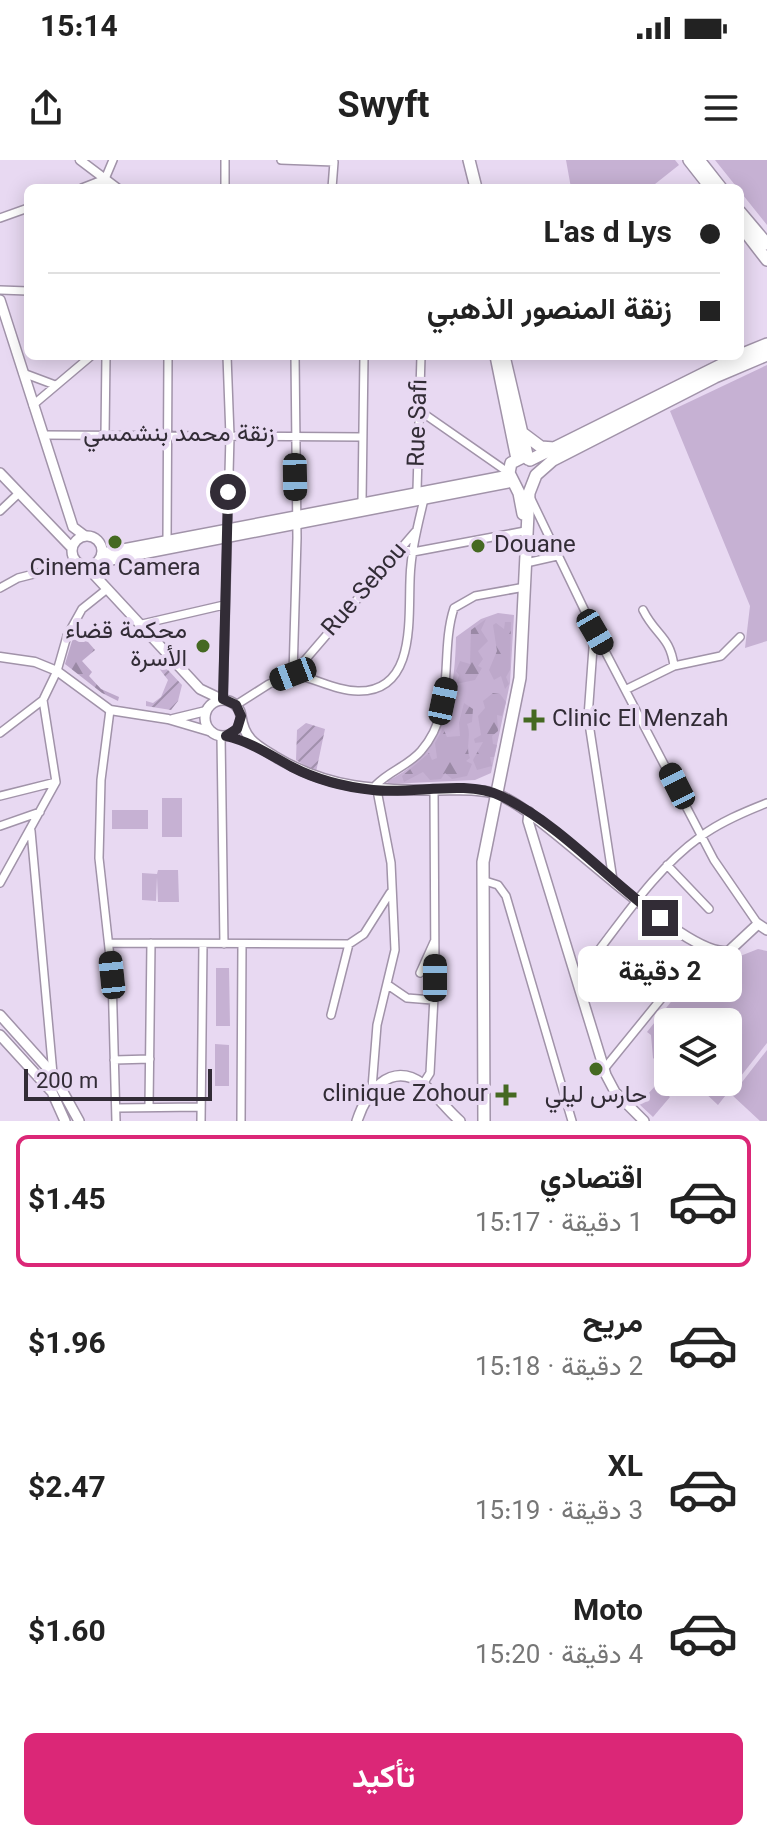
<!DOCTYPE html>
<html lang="ar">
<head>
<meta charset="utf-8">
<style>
	:root { --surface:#fff; --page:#f2f2f2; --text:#222; --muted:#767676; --line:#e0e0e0; --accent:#db2777 }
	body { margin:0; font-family:Georgia,Vazirmatn,serif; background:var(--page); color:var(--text); direction:rtl; height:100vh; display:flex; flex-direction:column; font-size:30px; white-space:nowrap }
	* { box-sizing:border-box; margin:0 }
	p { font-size:26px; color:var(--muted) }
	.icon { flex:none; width:44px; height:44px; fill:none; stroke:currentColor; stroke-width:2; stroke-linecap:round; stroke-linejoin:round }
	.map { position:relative; height:961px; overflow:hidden; direction:ltr }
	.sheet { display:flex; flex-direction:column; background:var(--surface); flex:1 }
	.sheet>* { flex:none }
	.guide { position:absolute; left:24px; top:24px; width:720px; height:176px; border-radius:12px; box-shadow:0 4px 20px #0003; direction:rtl; display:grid; align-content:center; height:176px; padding:0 24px; background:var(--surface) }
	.buttons { position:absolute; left:654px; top:848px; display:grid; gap:16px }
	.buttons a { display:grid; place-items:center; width:88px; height:88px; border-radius:12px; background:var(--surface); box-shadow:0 4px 20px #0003; font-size:40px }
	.scale { position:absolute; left:24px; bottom:20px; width:188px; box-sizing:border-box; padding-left:8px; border:4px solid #322c36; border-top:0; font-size:22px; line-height:28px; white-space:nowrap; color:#322c36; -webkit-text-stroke:6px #e8d9f2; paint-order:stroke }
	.end { position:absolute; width:36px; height:36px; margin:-18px; border:10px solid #322c36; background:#fff; box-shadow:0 0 0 4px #fff }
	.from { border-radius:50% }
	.bubble { position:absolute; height:56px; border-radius:12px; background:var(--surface); box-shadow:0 4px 20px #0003; font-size:26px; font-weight:700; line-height:56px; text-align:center; direction:rtl }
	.car { position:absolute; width:24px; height:48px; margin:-24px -12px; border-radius:10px; box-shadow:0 0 6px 2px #0007; background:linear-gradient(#222 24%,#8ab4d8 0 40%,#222 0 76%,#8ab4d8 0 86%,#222 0) }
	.guide b { display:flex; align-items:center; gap:28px; height:76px; font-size:30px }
	.guide b+b { border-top:2px solid var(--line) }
	.guide i { width:20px; height:20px; background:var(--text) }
	ul { padding:14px 0 0; list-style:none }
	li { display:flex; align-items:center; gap:24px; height:132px; margin:0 16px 12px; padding:0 8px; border:4px solid transparent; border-radius:12px }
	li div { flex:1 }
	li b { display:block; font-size:30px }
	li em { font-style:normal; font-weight:700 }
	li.on { border-color:var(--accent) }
	li>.icon { width:72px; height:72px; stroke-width:1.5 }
	.primary-button { display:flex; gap:16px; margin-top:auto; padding:16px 24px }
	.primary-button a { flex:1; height:92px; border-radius:12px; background:var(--accent); color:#fff; font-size:32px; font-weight:700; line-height:92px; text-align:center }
	.status { display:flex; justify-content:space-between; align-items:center; height:56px; padding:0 40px; background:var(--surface); direction:ltr }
	.status svg { height:22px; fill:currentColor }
	header { display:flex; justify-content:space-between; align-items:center; height:104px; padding:0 24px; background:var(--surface); font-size:36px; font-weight:700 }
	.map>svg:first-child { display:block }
</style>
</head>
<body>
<div class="status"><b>15:14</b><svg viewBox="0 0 49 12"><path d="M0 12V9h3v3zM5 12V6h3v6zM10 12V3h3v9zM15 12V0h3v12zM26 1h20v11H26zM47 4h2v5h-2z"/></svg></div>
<header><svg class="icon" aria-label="menu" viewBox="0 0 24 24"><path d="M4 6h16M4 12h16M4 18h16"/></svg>Swyft<svg class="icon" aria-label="share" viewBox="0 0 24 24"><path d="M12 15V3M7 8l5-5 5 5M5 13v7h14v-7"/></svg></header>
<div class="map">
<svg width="767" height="961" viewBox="0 0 767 961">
	<defs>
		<pattern id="forest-firs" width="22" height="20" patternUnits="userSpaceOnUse" patternTransform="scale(2)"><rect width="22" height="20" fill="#bda8ca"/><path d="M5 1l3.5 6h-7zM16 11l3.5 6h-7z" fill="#9a89a5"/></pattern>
		<pattern id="garden-furrows" width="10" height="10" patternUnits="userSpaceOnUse" patternTransform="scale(2)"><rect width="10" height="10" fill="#c6b1d3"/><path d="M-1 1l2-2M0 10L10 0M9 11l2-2" fill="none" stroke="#a190ac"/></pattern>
	</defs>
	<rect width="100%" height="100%" fill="#e8d9f2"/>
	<path fill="#c6b1d3" d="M 566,0 L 675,0 L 679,5 L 650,28 L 571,28 Z
		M 715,0 L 767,0 L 767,65 Z
		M 767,205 L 767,481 L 745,488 L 750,446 L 670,251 Z
		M 498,453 L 514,455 L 510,523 L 491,613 L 475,620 L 388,624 L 387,621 C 444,595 455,535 456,477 L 481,459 Z
		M 162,638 L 182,638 L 182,677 L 162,677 Z
		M 112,650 L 148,650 L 148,669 L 112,669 Z
		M 158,710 L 178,710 L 179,742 L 158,742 L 157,717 L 156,741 L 142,740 L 142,713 L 157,714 Z
		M 758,789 L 767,791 L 767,883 L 718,945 L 702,930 L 688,929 L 680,922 L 728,922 L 728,862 L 668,862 L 668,911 L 653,898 L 651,875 L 647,872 L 705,799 L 725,802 Z
		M 216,808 L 229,808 L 230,866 L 216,866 Z
		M 215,884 L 229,885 L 229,926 L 215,926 Z
		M 767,890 L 767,961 L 760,961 L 732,935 Z
		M 656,925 L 670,937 L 653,957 L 639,944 Z"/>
	<path fill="url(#forest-firs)" d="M 486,459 L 481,470 L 488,481 L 478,491 L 483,499 L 478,506 L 482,508 L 475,520 L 456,524 L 459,515 L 456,511 L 460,501 L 470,504 L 471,470 Z
		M 505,462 L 511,462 L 510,510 L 506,517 L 509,524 L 505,529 L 501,516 L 494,520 L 489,510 L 497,491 L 493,465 L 496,463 L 504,469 Z
		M 76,468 L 95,490 L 82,501 L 92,512 L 89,516 L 101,529 L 119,537 L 118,541 L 102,533 L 65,504 Z
		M 493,533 L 500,534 L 506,542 L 502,556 L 497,555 L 498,571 L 492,576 L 493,584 L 497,585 L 494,597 L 490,597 L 492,606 L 477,610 L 473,600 L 483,582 L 475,583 L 474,579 L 481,575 L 478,556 L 485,548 L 483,541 Z
		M 464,543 L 473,549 L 472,562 L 467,564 C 472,575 465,587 470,598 L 466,601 L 472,604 L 467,616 L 452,619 L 445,613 L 441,619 L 430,620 L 423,612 L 404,622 L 402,616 L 429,593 L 432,600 L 437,598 L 435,583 L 443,568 L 447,577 L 460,576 L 459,563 Z"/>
	<path fill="url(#garden-furrows)" d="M 154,495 L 182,525 L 178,541 L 171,550 L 146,546 L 146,541 L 153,543 L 161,537 L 168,520 L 151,498 Z
		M 306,563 L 325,569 L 316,612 L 296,600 L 297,570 Z"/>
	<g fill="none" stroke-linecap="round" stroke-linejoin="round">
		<g stroke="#a193a9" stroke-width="10">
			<path id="minor" d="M 225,0 L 225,28
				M 281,0 L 334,2 L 332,28
				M 82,28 L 105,19
				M 105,28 L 105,19 L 113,0
				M 0,58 L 28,48
				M 0,130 L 28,131
				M 23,213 L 55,225
				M 33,245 L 91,196
				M 420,251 L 509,313
				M 43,275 L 362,277
				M 105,275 L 106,196
				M 417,330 L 421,196
				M 531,339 L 595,472 L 714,700 L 758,764
				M 362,341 L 364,196
				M 0,351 L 19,333
				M 167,380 L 168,196
				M 401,388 L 413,392 L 525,371
				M 526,403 L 557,396
				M 0,428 L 18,418 L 77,403
				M 643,450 C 656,476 670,476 674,506
				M 142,464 L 224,445
				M 594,474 L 588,557 L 613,720
				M 293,514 L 297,378 L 295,196
				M 293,514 C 315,518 336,531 358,531 C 422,532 406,444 411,405 C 413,382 419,361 424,339
				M 627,529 L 674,506 L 721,496 L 740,477
				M 223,539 L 230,276 L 227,196
				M 236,545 L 269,524 L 293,514 L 415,372
				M 110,550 L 101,620 L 99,698 L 112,815 L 116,961
				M 0,573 L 43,540
				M 221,576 L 224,784
				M 0,636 L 56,622
				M 0,666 L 40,652
				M 31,671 L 53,914
				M 667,705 L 709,749
				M 482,720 L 498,725 L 506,736 L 572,961
				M 0,723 L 56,622 L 43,540 L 57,511 L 67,476 L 82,449 L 107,429
				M 109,783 L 349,784 L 364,774 L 390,733
				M 420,813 L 434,782
				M 577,818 C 616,771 650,713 700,677 C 720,662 744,652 767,643
				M 388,825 L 407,838 L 432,840
				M 331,855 L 349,784
				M 114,900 L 150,899
				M 604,909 L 704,786
				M 423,924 L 430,913 L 435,818 L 434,630
				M 372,928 L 377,865 L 395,790 L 391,703 L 376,625 C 389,611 408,606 421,591 C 457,550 439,494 454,448 L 475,436 L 525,427
				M 149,947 L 151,783
				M 117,948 L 201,947
				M 201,961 L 203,784
				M 241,961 L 242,784"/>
		</g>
		<g stroke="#a193a9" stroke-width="11">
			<path id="tertiary" d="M 80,0 L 117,28
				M 0,497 L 35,502 L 57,511 L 110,550 L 168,559 L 212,572
				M 173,559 L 206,551"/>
		</g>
		<g stroke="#a193a9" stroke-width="12">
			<path id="secondary" d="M 0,140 L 73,367 L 85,376
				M 0,313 L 72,388
				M72 391a15 15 0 1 1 30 0a15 15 0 1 1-30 0Z
				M 102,393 L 509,315
				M 96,403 L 513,322
				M 86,406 L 200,529 L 221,539
				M205 558a18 18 0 1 1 36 0a18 18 0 1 1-36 0Z
				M 241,556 C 244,579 256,585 274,596 C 330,630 376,630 438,630 C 458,630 481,628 499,635 C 551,656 685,801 729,791 L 758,764 L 767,770
				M 529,652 L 528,661 L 606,915 L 615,932 L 644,961
				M 0,855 L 53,914 L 79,961
				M 0,875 L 52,932 L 65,961
				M 357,961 C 366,933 390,900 423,924 C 437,935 447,950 460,961"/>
		</g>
		<g stroke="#a193a9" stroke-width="14">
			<path id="primary" d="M 469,0 L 476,28
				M 689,0 L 711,28
				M 699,0 L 721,28
				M 740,52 L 767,84
				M 740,65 L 767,100
				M 740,195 L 767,184
				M 496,196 L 517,299
				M 504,196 L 528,299
				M 521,272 L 541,287 L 554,288
				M 521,298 L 511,303 L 509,313 L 519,333 L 523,354
				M 530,300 L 739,196
				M 484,961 L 483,702 L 520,518 L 529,333 L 536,315 L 553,300 L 715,217 L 767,195"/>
		</g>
		<use href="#minor" stroke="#fff" stroke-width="7"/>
		<use href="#tertiary" stroke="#fff" stroke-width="8"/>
		<use href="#secondary" stroke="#fff" stroke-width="9"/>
		<use href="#primary" stroke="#fff" stroke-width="11"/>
	</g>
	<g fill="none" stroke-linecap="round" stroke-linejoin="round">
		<path stroke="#322c36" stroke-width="10" d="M 228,332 L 223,539 L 236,545 L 241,556 L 237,569 L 226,576 C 251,582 270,595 292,607 C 317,620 345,627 373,630 C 413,635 464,619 501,636 C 560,664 607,719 660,758"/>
	</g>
	<g fill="#456922" stroke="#e8d9f2" stroke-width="3">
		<circle cx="115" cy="382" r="8"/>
		<circle cx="478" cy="386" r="8"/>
		<circle cx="203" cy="486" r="8"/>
		<path d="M530 548h8v8h8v8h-8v8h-8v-8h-8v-8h8z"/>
		<circle cx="596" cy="909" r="8"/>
		<path d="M502 923h8v8h8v8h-8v8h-8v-8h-8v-8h8z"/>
	</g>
	<g text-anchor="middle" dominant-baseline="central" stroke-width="8" stroke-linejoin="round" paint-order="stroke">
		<g font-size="24" fill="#322c36" stroke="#e8d9f2">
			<text transform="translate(419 263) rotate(-88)">Rue Safi</text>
			<text x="179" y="275">زنقة محمد بنشمسي</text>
			<text transform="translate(365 430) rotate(-49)">Rue Sebou</text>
		</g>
		<g font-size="24" fill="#322c36" stroke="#e8d9f2" text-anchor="start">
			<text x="494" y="386">Douane</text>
			<text x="115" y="409" text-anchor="middle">Cinema Camera</text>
			<text x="187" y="472" text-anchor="end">محكمة قضاء<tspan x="187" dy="28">الأسرة</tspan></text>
			<text x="552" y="560">Clinic El Menzah</text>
			<text x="488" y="935" text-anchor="end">clinique Zohour</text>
			<text x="596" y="936" text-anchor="middle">حارس ليلي</text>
		</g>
	</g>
</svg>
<div class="buttons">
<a><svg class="icon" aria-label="layers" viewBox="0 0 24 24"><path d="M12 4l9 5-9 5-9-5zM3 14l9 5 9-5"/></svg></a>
</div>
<div class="scale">200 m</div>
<i class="end from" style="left:228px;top:332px"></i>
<i class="end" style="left:660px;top:758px"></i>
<div class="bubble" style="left:578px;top:786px;width:164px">2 دقيقة</div>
<i class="car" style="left:295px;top:317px;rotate:179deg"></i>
<i class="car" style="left:595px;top:472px;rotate:150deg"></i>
<i class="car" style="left:293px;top:514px;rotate:249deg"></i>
<i class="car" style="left:443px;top:541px;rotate:12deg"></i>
<i class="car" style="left:677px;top:626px;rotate:333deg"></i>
<i class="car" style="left:112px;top:815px;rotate:354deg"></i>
<i class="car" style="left:435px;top:818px;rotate:0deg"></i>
<div class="guide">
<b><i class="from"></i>L'as d Lys</b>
<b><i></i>زنقة المنصور الذهبي</b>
</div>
</div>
<section class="sheet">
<ul>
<li class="on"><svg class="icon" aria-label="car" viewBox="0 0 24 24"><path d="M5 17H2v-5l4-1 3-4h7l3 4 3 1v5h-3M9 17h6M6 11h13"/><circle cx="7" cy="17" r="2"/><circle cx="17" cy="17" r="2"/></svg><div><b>اقتصادي</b><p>1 دقيقة · 15:17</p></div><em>$1.45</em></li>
<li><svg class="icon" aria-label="car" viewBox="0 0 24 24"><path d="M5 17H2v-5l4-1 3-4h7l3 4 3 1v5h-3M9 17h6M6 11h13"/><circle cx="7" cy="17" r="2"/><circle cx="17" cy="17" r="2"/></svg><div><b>مريح</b><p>2 دقيقة · 15:18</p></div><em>$1.96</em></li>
<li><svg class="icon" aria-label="car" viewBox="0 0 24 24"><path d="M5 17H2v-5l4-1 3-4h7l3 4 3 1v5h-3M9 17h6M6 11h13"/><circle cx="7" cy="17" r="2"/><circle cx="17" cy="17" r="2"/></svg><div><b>XL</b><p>3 دقيقة · 15:19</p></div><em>$2.47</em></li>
<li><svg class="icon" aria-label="car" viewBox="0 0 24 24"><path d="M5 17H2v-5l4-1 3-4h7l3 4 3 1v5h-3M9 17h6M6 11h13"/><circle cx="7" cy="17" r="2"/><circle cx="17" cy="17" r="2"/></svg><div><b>Moto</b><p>4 دقيقة · 15:20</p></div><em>$1.60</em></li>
</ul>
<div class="primary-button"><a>تأكيد</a></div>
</section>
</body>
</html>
